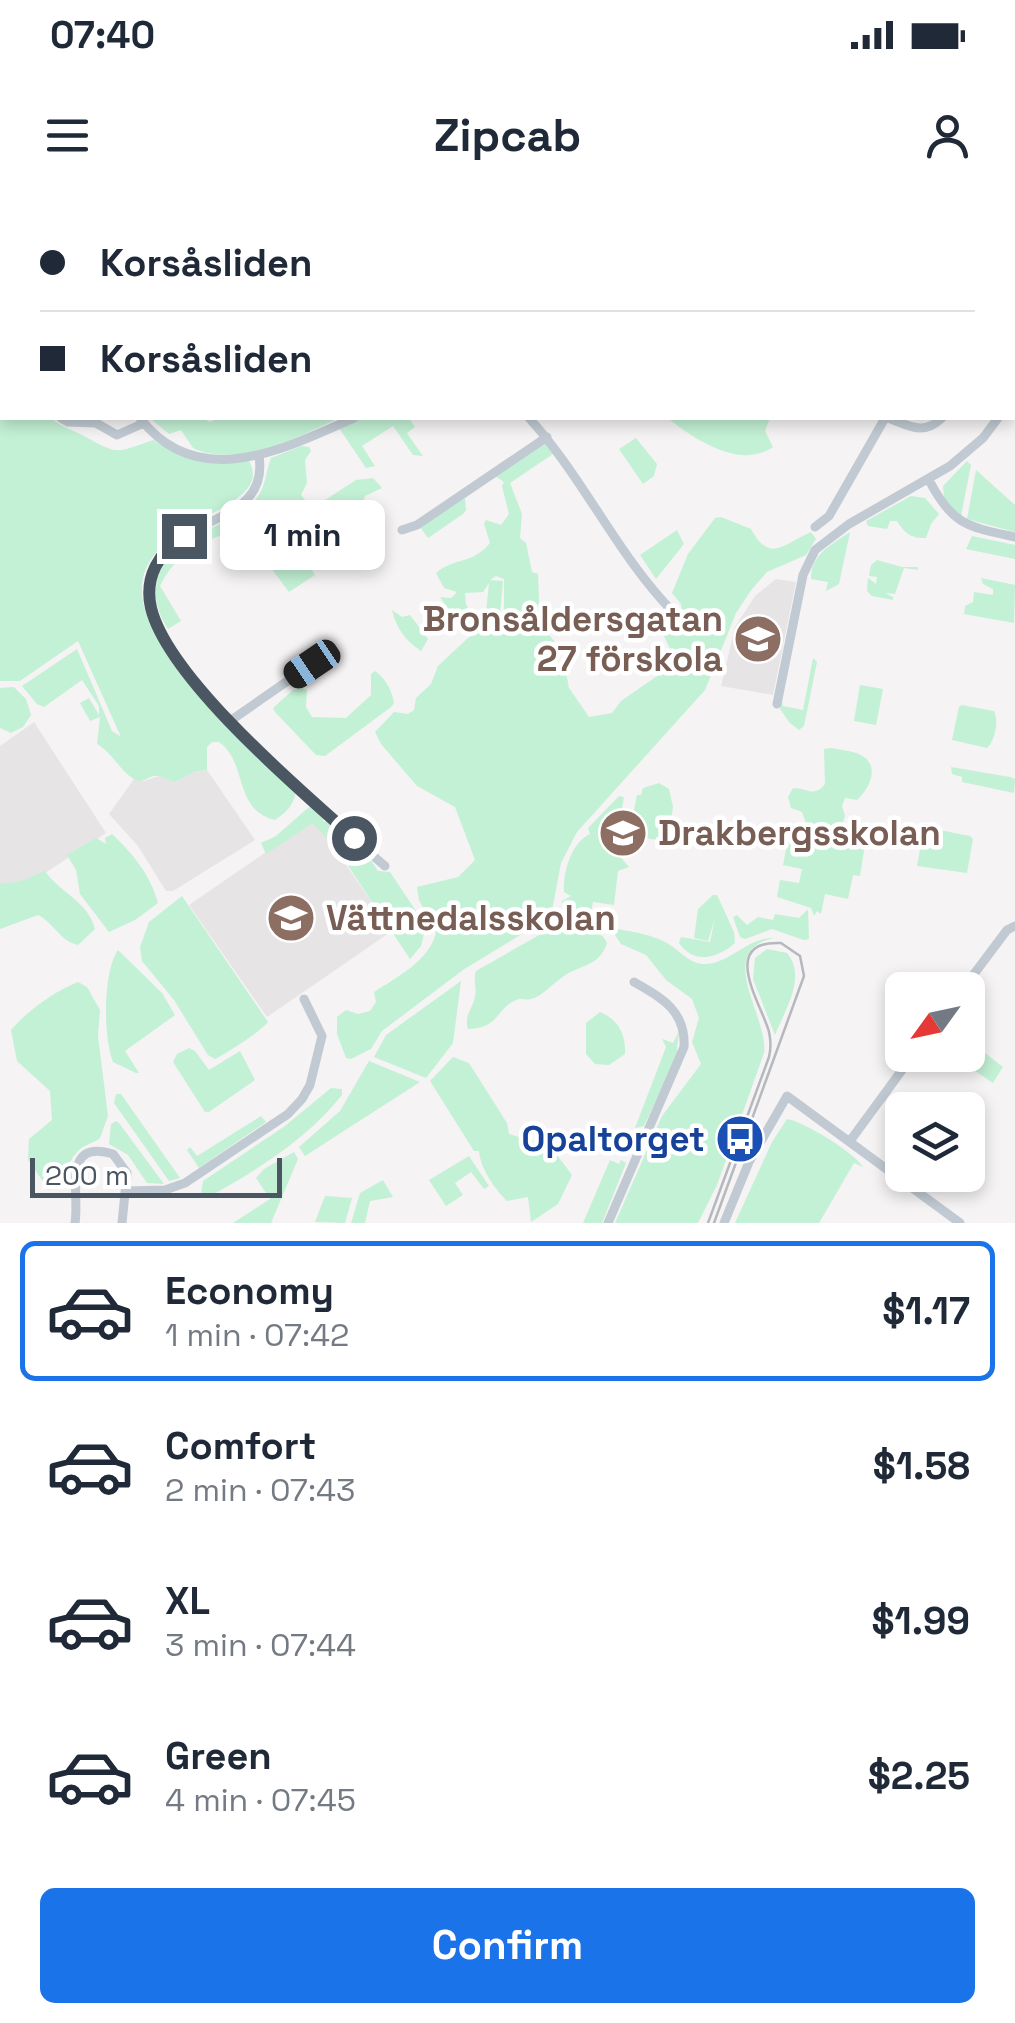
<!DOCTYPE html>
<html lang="en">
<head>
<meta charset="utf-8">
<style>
	:root { --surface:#fff; --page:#f2f2f3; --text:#1f2937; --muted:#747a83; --line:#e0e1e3; --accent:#1a73e8 }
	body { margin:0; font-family:"Space Grotesk",sans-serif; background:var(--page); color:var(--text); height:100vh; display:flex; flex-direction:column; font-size:38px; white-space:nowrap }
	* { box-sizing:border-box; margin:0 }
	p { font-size:32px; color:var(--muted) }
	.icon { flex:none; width:55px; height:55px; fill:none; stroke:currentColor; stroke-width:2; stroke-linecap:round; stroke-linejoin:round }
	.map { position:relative; height:1023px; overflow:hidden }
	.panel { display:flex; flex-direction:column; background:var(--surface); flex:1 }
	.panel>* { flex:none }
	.top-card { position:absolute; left:0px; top:0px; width:1015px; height:220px; box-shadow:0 5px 15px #0003; display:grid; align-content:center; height:220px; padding:0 40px; background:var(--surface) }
	.needle { width:65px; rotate:237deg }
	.buttons { position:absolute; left:885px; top:772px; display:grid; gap:20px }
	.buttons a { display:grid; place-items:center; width:100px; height:100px; border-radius:15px; background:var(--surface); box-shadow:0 5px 15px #0003; font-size:50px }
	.scale { position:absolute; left:30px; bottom:25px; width:252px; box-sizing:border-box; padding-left:10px; border:5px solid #4a5661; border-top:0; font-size:28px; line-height:35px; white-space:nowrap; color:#4a5661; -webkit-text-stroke:8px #fff; paint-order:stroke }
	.end { position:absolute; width:45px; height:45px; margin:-22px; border:12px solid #4a5661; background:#fff; box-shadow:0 0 0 5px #fff }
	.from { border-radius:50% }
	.bubble { position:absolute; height:70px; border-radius:15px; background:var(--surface); box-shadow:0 5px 15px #0003; font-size:32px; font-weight:700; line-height:70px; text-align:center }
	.car { position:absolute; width:30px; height:60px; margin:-30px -15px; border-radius:12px; box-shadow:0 0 8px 2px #0007; background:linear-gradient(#222 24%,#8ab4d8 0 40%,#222 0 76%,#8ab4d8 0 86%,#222 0) }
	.top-card b { display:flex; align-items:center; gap:35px; height:95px; font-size:38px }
	.top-card b+b { border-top:2px solid var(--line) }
	.top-card i { width:25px; height:25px; background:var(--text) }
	ul { padding:18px 0 0; list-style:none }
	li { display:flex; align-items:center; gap:30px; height:140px; margin:0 20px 15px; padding:0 20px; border:5px solid transparent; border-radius:15px }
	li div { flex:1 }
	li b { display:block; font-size:38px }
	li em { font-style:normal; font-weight:700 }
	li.current { border-color:var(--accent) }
	li>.icon { width:90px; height:90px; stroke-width:1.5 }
	.action { display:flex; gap:20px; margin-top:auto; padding:20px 40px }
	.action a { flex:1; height:115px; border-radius:15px; background:var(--accent); color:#fff; font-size:40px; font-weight:700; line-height:115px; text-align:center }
	.status { display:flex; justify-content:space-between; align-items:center; height:70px; padding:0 50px; background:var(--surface); direction:ltr }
	.status svg { height:28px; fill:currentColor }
	header { display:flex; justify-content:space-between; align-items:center; height:130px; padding:0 40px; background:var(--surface); font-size:45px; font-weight:700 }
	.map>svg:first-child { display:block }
</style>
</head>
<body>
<div class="status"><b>07:40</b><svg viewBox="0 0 49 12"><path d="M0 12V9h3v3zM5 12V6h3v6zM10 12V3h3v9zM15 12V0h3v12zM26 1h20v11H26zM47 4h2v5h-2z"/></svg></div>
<header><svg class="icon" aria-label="menu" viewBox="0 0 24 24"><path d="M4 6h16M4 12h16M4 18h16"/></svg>Zipcab<svg class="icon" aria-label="person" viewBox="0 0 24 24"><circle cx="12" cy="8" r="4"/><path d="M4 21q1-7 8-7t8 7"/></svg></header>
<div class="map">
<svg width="1015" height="1023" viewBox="0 0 1015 1023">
	<rect width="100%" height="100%" fill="#f5f3f3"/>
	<path fill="#e6e4e5" d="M 776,379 L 796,382 L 773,495 L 721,486 L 735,427 L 755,396 Z
		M 34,522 L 106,633 L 42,675 L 0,689 L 0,546 Z
		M 207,570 L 255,640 L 173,691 L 166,691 L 138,646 L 109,614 L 134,579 L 144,581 L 159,576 L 175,582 L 194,572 Z
		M 314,619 L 392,731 L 267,817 L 189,705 Z"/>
	<path fill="#c3f1d5" d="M 561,0 L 828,0 L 558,2 Z
		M 0,180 L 2,218 L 51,218 C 63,228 73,230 86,237 C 119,256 118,252 153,240 C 184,261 213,263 249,261 C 280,317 114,316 146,414 C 167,477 249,544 296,591 C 293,606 288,611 275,620 C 233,610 248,562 219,542 L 212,542 L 207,547 L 207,570 L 194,572 L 175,582 C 170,581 165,578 159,576 C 148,574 145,585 134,579 C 119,570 113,553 97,544 L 100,517 L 90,521 L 80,503 L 89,498 L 99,515 L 99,506 L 82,480 L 44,507 L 37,504 L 22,486 L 77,449 L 112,531 L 121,537 L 78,441 L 20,481 L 0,481 Z
		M 150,218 L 201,218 L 210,222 L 219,218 L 334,220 C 297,239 234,268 193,248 L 181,230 L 169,234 Z
		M 364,218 L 409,218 L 415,227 L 407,233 L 423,256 L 413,255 L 393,226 L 362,246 L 375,266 L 366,268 L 339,228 Z
		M 667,218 L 770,218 L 765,231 L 773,247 C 739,270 695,239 667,218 Z
		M 636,238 L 657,264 L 654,276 L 643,284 L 619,249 Z
		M 544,243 L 550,245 L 553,254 L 510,283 L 522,314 L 520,338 L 526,343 L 532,372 L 538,374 L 540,423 L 554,441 L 553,458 L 566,472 L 569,488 L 589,517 L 612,513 L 621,501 L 673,465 L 672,453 L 663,434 L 682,412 L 681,404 L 672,393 L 688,354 L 715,318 L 721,317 L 751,329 C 770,364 783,344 811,332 L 816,339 L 806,355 L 767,372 L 752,389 L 736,413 L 705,490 L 577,632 L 561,663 L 551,716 L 463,770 L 382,831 L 371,849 L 351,859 L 346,858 L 337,834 L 337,817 L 346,810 L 358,814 L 370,811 L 376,802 L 374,792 C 397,777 429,761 436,733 L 419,700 L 417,687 L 458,677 L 475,660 L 455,607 L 417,586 L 381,544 L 375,532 L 394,512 L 408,514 L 414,510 L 416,498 L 431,484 L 438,466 L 468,438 L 504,417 L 504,379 L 496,376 L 490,380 L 503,381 L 500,414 L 486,412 L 489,383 L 483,392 L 465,393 L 466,404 L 476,426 L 464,433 L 440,397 L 451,398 L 457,392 L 444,388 L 436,373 C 454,357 472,365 490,343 L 484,324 L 486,320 L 501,325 L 509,314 L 502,286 L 504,282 L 495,276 Z
		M 301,246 L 309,247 L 311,251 L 305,260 L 307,283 L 301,295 L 305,300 L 319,304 L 356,280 L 373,278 L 382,288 L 365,296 C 358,318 340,317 322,327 C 312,333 306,341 299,350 L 315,375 L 289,392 L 241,328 L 233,329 C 200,346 177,351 160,386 L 181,421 L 168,429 C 157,412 153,396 158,377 C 171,333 220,332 249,306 C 267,291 264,276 271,258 Z
		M 967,261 L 971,265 L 961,316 L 944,299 L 943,286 Z
		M 976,270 L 1015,305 L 1015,332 L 967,319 Z
		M 911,296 L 925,298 L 939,314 L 931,324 L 926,338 C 912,339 904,333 897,321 L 890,321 L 887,329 L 868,326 L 866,321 Z
		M 465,298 L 466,310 L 463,314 L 428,338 L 420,327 Z
		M 677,330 L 684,344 L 656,379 L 640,355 Z
		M 850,332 L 839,384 L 826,391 L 828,382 L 811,379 C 811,354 831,345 850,332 Z
		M 972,336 L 1015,345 L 1015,359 L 966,349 Z
		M 877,360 L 902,367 L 918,367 L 918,370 L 904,368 L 895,394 L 885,393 L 893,397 L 893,400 L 872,396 L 867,391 L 868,378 L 876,384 L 877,377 L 869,376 L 871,365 Z
		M 981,378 L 1015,385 L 1014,423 L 964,414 L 965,406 L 973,402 L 974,392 L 993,395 L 993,389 L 983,384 Z
		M 392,410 L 402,417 L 410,415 L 428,439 L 421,451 C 406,441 396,428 392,410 Z
		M 813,458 L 817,462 L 804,526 L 799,530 L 790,523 L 780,509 L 782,501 L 783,506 L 803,510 Z
		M 375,471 C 385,478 392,490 394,503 L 391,507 L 325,556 L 316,555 L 275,512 L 273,508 L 293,490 L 301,488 L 307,490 L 306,507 L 312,517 L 346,518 L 371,495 L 371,474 Z
		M 860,485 L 883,489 L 876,525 L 854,521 Z
		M 14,487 L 26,499 L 31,515 L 23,527 L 11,533 L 0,528 L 0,488 Z
		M 962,505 L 994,511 C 999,521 995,541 987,548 L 952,540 L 959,507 Z
		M 832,548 C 841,550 856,551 864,557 C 880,569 868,590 857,600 L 845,598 L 842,606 L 845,616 L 842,625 L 834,625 L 840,631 L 867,632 L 860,676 L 853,675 L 848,699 L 825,694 L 821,714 L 817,711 L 814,716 L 811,708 L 777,697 L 780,680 L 799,683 L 802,669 L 783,665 L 791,624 L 806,623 L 802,612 L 791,608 L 788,597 L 793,588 C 807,588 814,598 825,584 L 824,549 Z
		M 951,567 L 1010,577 L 1015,579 L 1014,593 L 962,582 L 962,577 L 952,574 Z
		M 659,583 L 669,589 L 673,607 L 668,642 L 629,635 L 637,595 L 641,595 L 643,588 Z
		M 619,596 L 624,597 L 616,640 L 611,646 L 629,667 L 618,671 L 614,705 L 593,702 L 590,718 L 564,714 L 562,701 L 571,696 L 564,692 C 563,672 571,643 590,634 L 588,628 Z
		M 309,607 L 319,610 L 324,622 L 330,621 L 363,649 L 378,671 L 390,672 L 426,726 L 421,746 L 410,759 L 339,652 L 313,623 L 266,654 L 261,643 L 276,636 Z
		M 924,627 L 970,636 L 973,639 L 967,673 L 917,666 Z
		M 112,634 C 133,654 150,674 158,703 L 135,720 L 109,732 L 80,694 L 76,670 L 67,655 L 96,638 L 106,644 L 105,638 Z
		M 45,671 C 60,693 88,701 95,729 L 78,745 C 60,741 54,723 38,715 L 0,729 L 0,684 L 21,681 Z
		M 713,695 L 717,695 L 734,732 L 735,743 C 718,758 694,765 679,743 L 681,737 L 710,742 L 715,718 L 708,741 L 694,738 L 698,709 Z
		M 182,696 L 268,822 C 261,831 227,853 215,859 L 208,855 L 174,800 L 142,761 L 140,747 L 149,722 Z
		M 808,709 L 809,739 L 804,740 L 772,729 L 745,739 L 740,737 L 733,717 L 737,715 L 747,725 L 758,717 L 773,720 L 775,714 L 799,718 Z
		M 562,722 C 579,725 599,726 607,743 C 600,766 580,765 564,776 C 553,783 543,796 531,799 C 521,801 524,796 514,801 C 496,810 499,828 468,829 C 464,815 472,810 475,797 C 477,787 473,781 476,771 Z
		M 618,729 C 634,732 652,735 665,742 C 681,750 688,765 707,764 C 731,762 749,737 774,738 C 713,751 769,817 764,853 L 717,985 L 698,1023 L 615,1023 L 662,916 L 701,864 L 692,842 L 699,818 L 692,799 L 666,780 L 646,755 L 621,744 L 615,735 Z
		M 767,749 L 787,753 C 807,777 785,810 775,835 L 753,779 L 755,758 Z
		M 118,750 L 162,793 L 175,815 L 125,851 L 139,873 L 136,873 L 113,862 C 103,836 103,772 118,750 Z
		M 461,781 L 453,843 L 426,878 L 374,857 L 386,835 Z
		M 78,782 L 87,787 L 100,810 L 98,836 L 108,916 L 100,938 C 93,944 85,944 79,950 C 66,963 65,979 49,990 L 28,960 L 29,939 L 52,920 L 50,891 L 17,861 L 11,830 C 27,811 55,791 78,782 Z
		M 600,812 C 619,820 626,835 625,854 L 609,865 L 595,864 L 586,854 L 586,823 Z
		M 679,831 L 676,859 L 644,926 L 635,928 L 666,847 L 662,839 L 673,843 Z
		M 972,843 L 1003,867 L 993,883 L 959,860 L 968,855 Z
		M 189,848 L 195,851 L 209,870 L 240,851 L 255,880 L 209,912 L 205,912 L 173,862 L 177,854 Z
		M 453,857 L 469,863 L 507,923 L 509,934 L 529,940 L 557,955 L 572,975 L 558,1004 L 531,1022 L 528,997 L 507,1001 C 495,989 480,968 479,951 L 474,951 L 430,881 Z
		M 369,861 L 420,882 L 305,956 L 299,947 L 340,911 Z
		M 331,888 L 342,889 L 342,895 C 307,939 256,971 207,998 L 201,994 L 203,981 L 285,926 Z
		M 116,894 L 121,894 L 180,978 L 169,981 L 114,903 Z
		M 261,916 L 266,922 L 199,968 L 187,950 L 190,947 L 197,956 Z
		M 787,919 C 803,921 855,953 863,967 L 854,963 L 819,1023 L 735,1023 L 772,942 Z
		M 116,921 L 119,923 L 164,984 L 147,983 L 128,955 L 109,944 L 111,924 Z
		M 294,952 L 298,959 L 271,1023 L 233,1023 L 270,999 L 256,978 L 264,969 Z
		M 469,956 L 489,986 L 484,989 L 471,972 L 455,983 L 463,995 L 446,1006 L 429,980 Z
		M 610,960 L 619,964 L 621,960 L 626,963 L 602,1023 L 583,1023 Z
		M 383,980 L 393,997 L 370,1001 L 365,1023 L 351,1023 L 360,993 Z
		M 325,996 L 352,998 L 345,1023 L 315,1022 Z"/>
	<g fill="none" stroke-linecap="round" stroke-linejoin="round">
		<path stroke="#c1cad2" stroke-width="9" d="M 67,0 L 68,2
			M 132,0 L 132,2
			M 941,0 L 948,2
			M 28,2 L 34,0
			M 265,2 L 268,0
			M 376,2 L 378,0
			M 498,2 L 500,0
			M 872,2 L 873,0
			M 1000,2 L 1001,0
			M 0,15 L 2,14
			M 1012,29 L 1015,30
			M 0,53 L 2,52
			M 0,121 L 2,120
			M 1012,172 L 1015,173
			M 1012,192 L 1015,185
			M 61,218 L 68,222 L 96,223 L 117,235 L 144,223
			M 140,218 C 198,294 285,248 354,218
			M 529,218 C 584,278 617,355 674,413
			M 888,218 C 910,226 923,236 942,218
			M 259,256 C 269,321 189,315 160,357 C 150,372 147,390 151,408 C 170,483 324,613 385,666
			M 929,280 C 952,325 968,327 1015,337
			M 815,327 L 829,316 L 885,218
			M 402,330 L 417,325 L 547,237
			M 777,504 L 803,375 L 815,350 L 849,324 L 950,266 L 983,238 L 998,218
			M 230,521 L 312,464 L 321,451
			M 962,790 L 1007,730 L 1015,726
			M 850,941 L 913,855
			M 127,991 L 165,990 L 185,983 L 288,914 L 302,899 L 310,885 L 322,836 L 304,799
			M 75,1023 C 80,994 61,938 113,954 L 127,973 L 122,1023
			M 608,1023 L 684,847 C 686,811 662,798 634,782
			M 724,1023 L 749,962 L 787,896 L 960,1023"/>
		<path stroke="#b5b8bd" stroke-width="2.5" d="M 708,1023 L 769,857 C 771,849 771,841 769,832 C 763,807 717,740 781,743 L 800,756 L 804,776 L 714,1023"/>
	</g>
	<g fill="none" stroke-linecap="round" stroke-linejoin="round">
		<path stroke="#4a5661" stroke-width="12" d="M 184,336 C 159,352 144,377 151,408 C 168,478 299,589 354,638"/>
	</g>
	<defs>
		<g id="school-disc" transform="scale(2.5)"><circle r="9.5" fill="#8d6e63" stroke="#fff"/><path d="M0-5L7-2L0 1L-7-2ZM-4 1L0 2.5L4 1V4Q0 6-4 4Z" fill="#fff"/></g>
		<g id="bus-disc" transform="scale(2.5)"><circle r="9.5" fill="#1a4fb4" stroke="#fff"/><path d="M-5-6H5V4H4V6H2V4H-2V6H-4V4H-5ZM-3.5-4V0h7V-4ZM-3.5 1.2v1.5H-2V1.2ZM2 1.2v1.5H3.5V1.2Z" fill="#fff"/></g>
	</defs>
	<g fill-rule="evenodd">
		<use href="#school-disc" x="758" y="439"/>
		<use href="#school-disc" x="623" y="633"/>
		<use href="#school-disc" x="291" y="718"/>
		<use href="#bus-disc" x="740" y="939"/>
	</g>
	<g text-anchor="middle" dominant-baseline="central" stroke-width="9" stroke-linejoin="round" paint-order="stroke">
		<g font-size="35" font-weight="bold" fill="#785e54" stroke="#fff" text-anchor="start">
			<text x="723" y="419" text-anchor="end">Bronsåldersgatan<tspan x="723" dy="40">27 förskola</tspan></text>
			<text x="658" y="633">Drakbergsskolan</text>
			<text x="326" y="718">Vättnedalsskolan</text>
		</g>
		<g font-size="35" font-weight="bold" fill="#164399" stroke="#fff" text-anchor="end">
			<text x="705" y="939">Opaltorget</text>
		</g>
	</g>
</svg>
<div class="buttons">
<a><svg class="needle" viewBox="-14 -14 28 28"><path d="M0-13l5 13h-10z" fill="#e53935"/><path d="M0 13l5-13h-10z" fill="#747a83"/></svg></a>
<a><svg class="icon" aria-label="layers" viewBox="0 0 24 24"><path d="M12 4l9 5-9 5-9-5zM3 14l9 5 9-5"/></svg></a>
</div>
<div class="scale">200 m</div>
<i class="end from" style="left:354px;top:638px"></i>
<i class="end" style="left:184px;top:336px"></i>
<div class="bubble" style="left:220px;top:300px;width:165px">1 min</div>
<i class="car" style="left:312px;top:464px;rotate:236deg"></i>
<div class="top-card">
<b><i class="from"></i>Korsåsliden</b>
<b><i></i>Korsåsliden</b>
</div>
</div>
<section class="panel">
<ul>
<li class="current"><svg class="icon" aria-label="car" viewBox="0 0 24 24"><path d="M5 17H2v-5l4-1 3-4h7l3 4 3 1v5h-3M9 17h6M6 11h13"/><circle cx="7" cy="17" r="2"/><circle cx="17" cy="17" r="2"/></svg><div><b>Economy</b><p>1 min · 07:42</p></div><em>$1.17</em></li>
<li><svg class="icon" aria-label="car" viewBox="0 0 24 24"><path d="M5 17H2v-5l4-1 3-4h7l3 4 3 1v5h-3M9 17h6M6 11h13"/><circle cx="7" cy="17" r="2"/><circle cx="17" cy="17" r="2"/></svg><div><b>Comfort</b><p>2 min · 07:43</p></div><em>$1.58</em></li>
<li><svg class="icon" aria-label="car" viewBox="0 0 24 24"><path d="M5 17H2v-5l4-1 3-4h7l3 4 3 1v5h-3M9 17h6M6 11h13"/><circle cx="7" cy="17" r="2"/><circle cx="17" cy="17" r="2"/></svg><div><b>XL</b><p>3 min · 07:44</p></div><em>$1.99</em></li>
<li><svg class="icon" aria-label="car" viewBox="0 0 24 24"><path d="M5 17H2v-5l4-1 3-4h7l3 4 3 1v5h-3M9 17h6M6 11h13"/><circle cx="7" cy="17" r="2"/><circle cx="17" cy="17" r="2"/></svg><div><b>Green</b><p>4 min · 07:45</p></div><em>$2.25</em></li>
</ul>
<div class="action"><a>Confirm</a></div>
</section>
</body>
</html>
